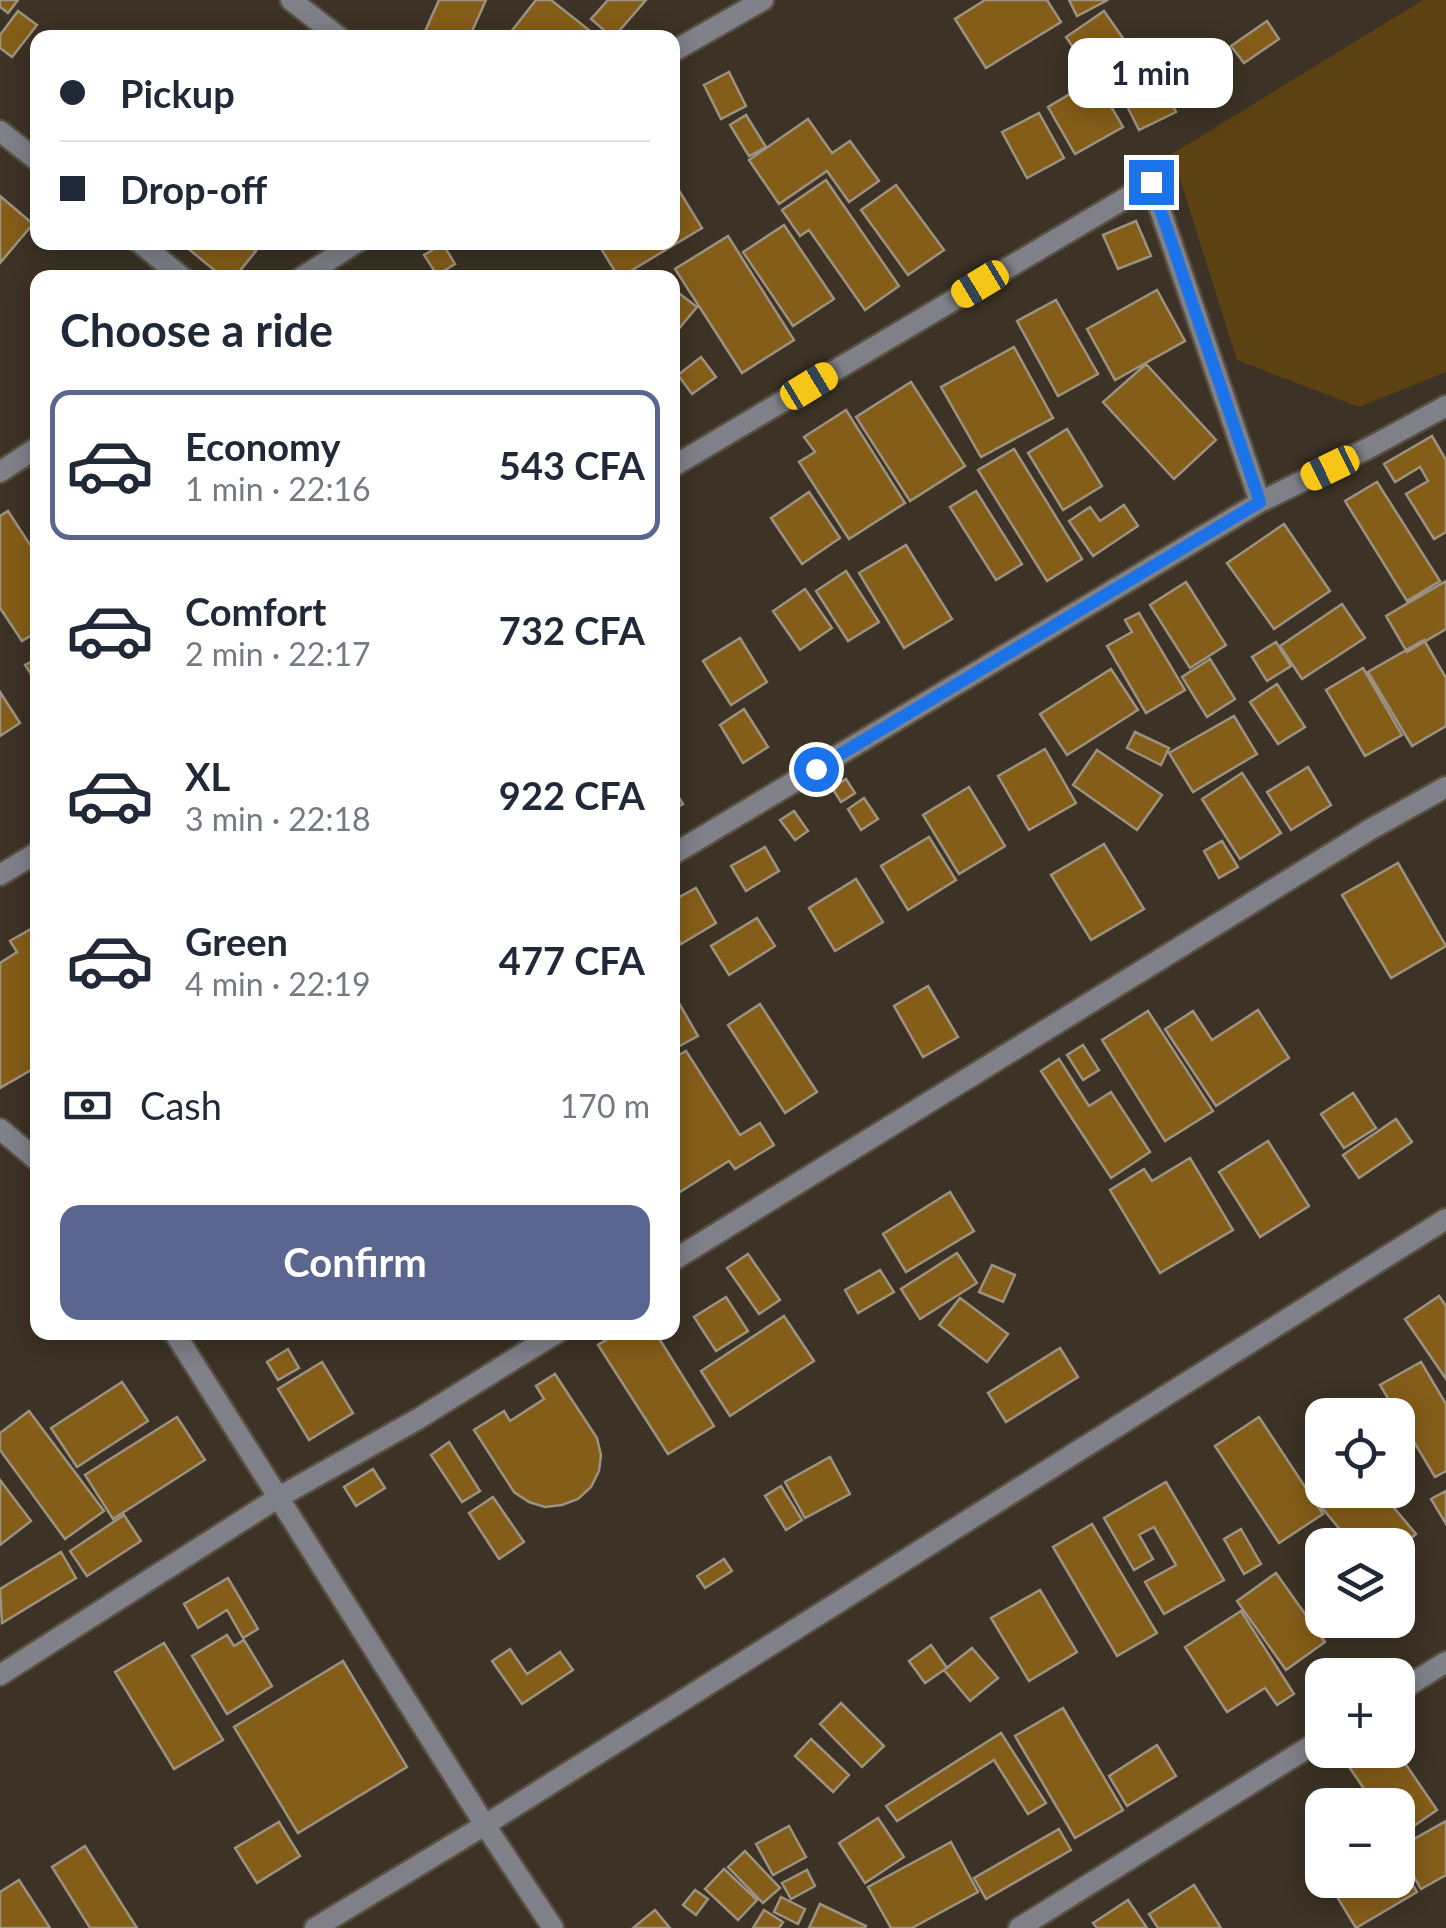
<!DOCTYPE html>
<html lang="en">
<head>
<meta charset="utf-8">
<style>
	:root { --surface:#fff; --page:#f2f2f3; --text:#1f2937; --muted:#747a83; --line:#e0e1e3; --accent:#5b6690 }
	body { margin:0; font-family:Lato,sans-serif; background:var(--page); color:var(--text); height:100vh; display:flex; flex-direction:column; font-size:38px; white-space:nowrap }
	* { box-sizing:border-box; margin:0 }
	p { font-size:32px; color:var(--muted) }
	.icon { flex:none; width:55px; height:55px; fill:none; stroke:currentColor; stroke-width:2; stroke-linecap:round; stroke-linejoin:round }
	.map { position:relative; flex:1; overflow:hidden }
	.sheet { position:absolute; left:30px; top:270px; width:650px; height:1070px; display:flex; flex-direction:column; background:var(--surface); border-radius:20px; box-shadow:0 5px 25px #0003 }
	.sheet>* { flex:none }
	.guide { position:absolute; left:30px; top:30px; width:650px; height:220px; border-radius:20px; box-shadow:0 5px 25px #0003; display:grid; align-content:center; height:220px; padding:0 30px; background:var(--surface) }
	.tools { position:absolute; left:1305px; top:1398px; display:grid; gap:20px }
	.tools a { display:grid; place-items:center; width:110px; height:110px; border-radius:20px; background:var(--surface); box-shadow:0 5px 25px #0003; font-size:50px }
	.end { position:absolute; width:45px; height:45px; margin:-22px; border:12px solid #1a73e8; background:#fff; box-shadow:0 0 0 5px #fff }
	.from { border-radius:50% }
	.bubble { position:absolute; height:70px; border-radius:20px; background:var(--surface); box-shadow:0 5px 25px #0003; font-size:32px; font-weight:700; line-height:70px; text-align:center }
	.car { position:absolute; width:30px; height:60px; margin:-30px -15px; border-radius:12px; box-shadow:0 0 8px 2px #0007; background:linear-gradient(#f5c518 24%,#345 0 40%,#f5c518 0 76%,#345 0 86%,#f5c518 0) }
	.guide b { display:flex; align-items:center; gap:35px; height:95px; font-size:38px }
	.guide b+b { border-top:2px solid var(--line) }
	.guide i { width:25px; height:25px; background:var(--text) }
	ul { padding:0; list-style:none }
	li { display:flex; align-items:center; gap:30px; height:150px; margin:0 20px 15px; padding:0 10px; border:5px solid transparent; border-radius:20px }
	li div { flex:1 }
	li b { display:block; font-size:38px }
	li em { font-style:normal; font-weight:700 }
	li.active { border-color:var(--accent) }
	li>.icon { width:90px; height:90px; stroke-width:1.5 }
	h2 { padding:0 30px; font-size:45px; line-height:120px }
	.pay { display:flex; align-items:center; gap:25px; height:110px; padding:0 30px; font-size:38px }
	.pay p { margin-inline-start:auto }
	.primary-button { display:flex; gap:20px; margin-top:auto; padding:20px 30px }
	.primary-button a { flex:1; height:115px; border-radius:20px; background:var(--accent); color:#fff; font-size:40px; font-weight:700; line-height:115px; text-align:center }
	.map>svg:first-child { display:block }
</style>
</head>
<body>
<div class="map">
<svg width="1446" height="1928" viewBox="0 0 1446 1928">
	<rect width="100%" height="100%" fill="#3c3225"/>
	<path fill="#5c4113" d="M 1423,0 L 1446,0 L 1446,372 L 1359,407 L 1237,360 L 1172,154 Z"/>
	<path fill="#845d18" stroke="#9d9282" stroke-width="2.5" d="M 0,0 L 18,0 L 8,13 L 0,7 Z
		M 439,0 L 486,0 L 469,38 L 422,38 Z
		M 536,0 L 551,0 L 599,38 L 506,38 Z
		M 608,0 L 646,0 L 613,38 L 591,19 Z
		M 985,0 L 1047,0 L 1061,22 L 986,68 L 955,19 Z
		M 1069,0 L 1108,0 L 1077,16 Z
		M 18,11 L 37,25 L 12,57 L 0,48 L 0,35 Z
		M 1104,11 L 1134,54 L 1095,79 L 1066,37 Z
		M 1267,21 L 1279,39 L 1244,63 L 1231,46 Z
		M 729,72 L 746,106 L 721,119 L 704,85 Z
		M 1158,78 L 1176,112 L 1139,130 L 1122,96 Z
		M 1095,79 L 1123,127 L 1075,154 L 1048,107 Z
		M 1039,113 L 1064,158 L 1027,178 L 1002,132 Z
		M 746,115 L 766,147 L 749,156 L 730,125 Z
		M 808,119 L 832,153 L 850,141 L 879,181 L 849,202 L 827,171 L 779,204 L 749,160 Z
		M 672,179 L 702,228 L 619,278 L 597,242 L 672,242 Z
		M 826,180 L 899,286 L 865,310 L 809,230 L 800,236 L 782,210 Z
		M 896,185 L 944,250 L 908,275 L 861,210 Z
		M 0,196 L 33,224 L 0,263 Z
		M 1136,221 L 1151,256 L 1118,269 L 1103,235 Z
		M 784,225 L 834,299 L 793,326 L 743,252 Z
		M 728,236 L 794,340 L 742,373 L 675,269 Z
		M 180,242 L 245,242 L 256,251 L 234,278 L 224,278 Z
		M 443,244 L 455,264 L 437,275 L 424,255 Z
		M 672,288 L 697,307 L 672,337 Z
		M 1157,290 L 1185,341 L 1115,380 L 1087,329 Z
		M 1056,300 L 1098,374 L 1058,396 L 1017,321 Z
		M 1014,347 L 1053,418 L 981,457 L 941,387 Z
		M 701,357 L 716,377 L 692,394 L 678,375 Z
		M 1146,364 L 1216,440 L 1174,479 L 1103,402 Z
		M 911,382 L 965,466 L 910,501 L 856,417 Z
		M 846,410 L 905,503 L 849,539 L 799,462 L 815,452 L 804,437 Z
		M 1067,429 L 1102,486 L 1063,510 L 1028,453 Z
		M 1432,436 L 1446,460 L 1446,532 L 1434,539 L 1406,494 L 1428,481 L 1420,467 L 1395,482 L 1384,464 Z
		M 1014,449 L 1082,559 L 1047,581 L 978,470 Z
		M 1377,482 L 1440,581 L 1407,601 L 1345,501 Z
		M 976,491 L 1022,564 L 996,580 L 950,507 Z
		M 809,492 L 840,538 L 802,564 L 771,518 Z
		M 1124,505 L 1138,526 L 1093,556 L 1069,521 L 1090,507 L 1100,521 Z
		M 8,511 L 38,557 L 38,631 L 22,641 L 0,608 L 0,516 Z
		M 1284,524 L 1330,591 L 1274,629 L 1227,563 Z
		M 906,545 L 952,619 L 904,648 L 859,573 Z
		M 846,571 L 879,622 L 848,641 L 816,591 Z
		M 1446,581 L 1446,629 L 1407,652 L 1386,616 Z
		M 1186,582 L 1226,645 L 1190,668 L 1150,605 Z
		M 805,589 L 832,628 L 800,650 L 773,611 Z
		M 1342,604 L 1365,638 L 1302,679 L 1280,646 Z
		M 1139,613 L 1185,690 L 1146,713 L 1107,646 L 1132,632 L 1125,620 Z
		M 740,638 L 767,682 L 731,705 L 703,661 Z
		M 1424,640 L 1446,678 L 1446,726 L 1412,746 L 1368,672 Z
		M 1276,642 L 1291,666 L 1267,681 L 1252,657 Z
		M 38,658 L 38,685 L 25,665 Z
		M 1210,659 L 1235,699 L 1207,717 L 1182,677 Z
		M 1363,668 L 1402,735 L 1365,756 L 1326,690 Z
		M 1111,669 L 1138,710 L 1067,755 L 1040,714 Z
		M 1277,684 L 1305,727 L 1278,744 L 1250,702 Z
		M 0,692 L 20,723 L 0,736 Z
		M 744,709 L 768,747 L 743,763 L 720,725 Z
		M 1234,716 L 1257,754 L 1193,792 L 1169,753 Z
		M 1135,732 L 1169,748 L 1161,765 L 1127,748 Z
		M 1045,749 L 1076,803 L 1029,830 L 998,776 Z
		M 1097,750 L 1162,795 L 1137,830 L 1073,785 Z
		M 1308,767 L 1331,805 L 1291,830 L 1267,792 Z
		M 1242,773 L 1281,833 L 1240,859 L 1202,799 Z
		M 846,779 L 855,793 L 841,802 L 832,788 Z
		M 672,786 L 683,804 L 672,810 Z
		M 969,787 L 1005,846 L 959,874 L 923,815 Z
		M 864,798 L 878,819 L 861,830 L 848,809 Z
		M 794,811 L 808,831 L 795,840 L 780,820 Z
		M 929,837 L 956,880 L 908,910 L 881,866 Z
		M 1222,841 L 1238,867 L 1219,878 L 1204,851 Z
		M 1104,844 L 1144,909 L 1091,940 L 1051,875 Z
		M 765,847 L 779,871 L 746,891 L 731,866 Z
		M 1398,863 L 1446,946 L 1391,978 L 1342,895 Z
		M 856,879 L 883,922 L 835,951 L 809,908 Z
		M 696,888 L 716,923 L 681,944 L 672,930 L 672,901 Z
		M 757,918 L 775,946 L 729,975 L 711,946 Z
		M 38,925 L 38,1066 L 0,1088 L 0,963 L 17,952 L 10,941 Z
		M 928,986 L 958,1037 L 923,1057 L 894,1006 Z
		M 672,991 L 698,1036 L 672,1050 Z
		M 760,1004 L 817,1092 L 785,1113 L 728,1025 Z
		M 1258,1010 L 1289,1058 L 1216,1106 L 1165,1029 L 1193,1011 L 1212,1040 Z
		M 1148,1011 L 1213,1111 L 1165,1141 L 1102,1040 Z
		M 1083,1045 L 1099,1070 L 1083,1080 L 1067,1055 Z
		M 686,1051 L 740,1135 L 760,1123 L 774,1145 L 735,1169 L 729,1161 L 672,1197 L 672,1059 Z
		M 1059,1059 L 1089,1106 L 1111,1092 L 1150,1152 L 1111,1178 L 1041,1071 Z
		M 1353,1093 L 1376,1128 L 1344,1148 L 1321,1114 Z
		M 1396,1119 L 1412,1142 L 1359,1178 L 1343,1155 Z
		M 1268,1141 L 1309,1206 L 1260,1237 L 1219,1172 Z
		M 1190,1158 L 1233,1230 L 1160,1273 L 1110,1190 L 1144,1169 L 1152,1181 Z
		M 950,1192 L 974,1231 L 906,1272 L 883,1234 Z
		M 957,1253 L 977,1283 L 920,1319 L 901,1289 Z
		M 748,1254 L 780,1300 L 759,1314 L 727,1268 Z
		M 992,1265 L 1015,1275 L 1003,1302 L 979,1292 Z
		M 880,1270 L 894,1292 L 858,1313 L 845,1290 Z
		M 1439,1296 L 1446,1306 L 1446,1379 L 1405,1319 Z
		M 726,1297 L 748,1331 L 716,1351 L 694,1317 Z
		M 960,1298 L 1008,1334 L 987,1362 L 939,1325 Z
		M 784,1316 L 814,1361 L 730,1416 L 701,1371 Z
		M 619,1332 L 655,1332 L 714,1426 L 668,1454 L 598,1345 Z
		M 1060,1348 L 1078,1377 L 1006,1422 L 988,1393 Z
		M 288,1349 L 299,1368 L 278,1380 L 267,1362 Z
		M 322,1362 L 353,1413 L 309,1440 L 278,1389 Z
		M 1421,1362 L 1446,1404 L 1446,1471 L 1435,1477 L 1380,1385 Z
		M 555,1374 L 597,1438 L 601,1455 L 599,1471 L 591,1487 L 578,1499 L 562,1505 L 545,1507 L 529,1502 L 514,1492 L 474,1430 L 504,1411 L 510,1421 L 544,1399 L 536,1386 Z
		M 122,1382 L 148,1421 L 77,1467 L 51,1428 Z
		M 29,1411 L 104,1511 L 65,1539 L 0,1450 L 0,1433 Z
		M 177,1417 L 205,1460 L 113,1519 L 85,1475 Z
		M 1259,1417 L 1323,1514 L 1279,1543 L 1215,1446 Z
		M 449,1442 L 480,1491 L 462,1502 L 431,1455 Z
		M 830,1457 L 850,1494 L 805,1518 L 785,1482 Z
		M 373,1469 L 385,1488 L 356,1506 L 344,1487 Z
		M 0,1480 L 31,1521 L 0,1545 Z
		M 1166,1482 L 1224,1580 L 1164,1614 L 1145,1582 L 1176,1565 L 1154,1527 L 1139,1535 L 1153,1559 L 1134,1570 L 1104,1518 Z
		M 781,1486 L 802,1520 L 786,1530 L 765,1496 Z
		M 1322,1487 L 1322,1490 L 1379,1490 L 1416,1534 L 1398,1549 L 1398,1545 L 1353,1545 L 1312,1496 Z
		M 1446,1491 L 1446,1524 L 1431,1499 Z
		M 493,1497 L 524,1542 L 499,1559 L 469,1513 Z
		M 124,1515 L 141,1541 L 87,1576 L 70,1551 Z
		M 1092,1524 L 1157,1633 L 1117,1656 L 1053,1547 Z
		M 1241,1529 L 1261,1564 L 1244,1574 L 1224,1539 Z
		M 61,1552 L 76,1578 L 2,1623 L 0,1589 Z
		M 724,1559 L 732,1571 L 705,1588 L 697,1576 Z
		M 1276,1573 L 1325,1642 L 1286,1670 L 1237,1601 Z
		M 228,1578 L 258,1629 L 243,1638 L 227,1610 L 198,1628 L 184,1604 Z
		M 1040,1590 L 1077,1652 L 1029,1681 L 991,1618 Z
		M 1241,1611 L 1294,1694 L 1277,1705 L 1265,1688 L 1227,1712 L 1185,1647 Z
		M 227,1635 L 234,1646 L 244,1640 L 272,1686 L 227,1714 L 192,1656 Z
		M 164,1643 L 223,1740 L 174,1769 L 115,1672 Z
		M 931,1645 L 947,1668 L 925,1683 L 909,1661 Z
		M 972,1648 L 998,1678 L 970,1701 L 944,1670 Z
		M 510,1649 L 527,1674 L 560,1652 L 573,1670 L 522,1704 L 492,1661 Z
		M 343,1661 L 407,1767 L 298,1833 L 234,1727 Z
		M 841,1703 L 884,1746 L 862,1767 L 820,1724 Z
		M 1063,1708 L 1123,1810 L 1075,1838 L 1015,1736 Z
		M 1001,1733 L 1046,1803 L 1028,1814 L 994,1760 L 897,1821 L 886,1806 Z
		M 811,1739 L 849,1775 L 833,1792 L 795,1756 Z
		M 1157,1745 L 1176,1776 L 1127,1806 L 1109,1776 Z
		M 1355,1750 L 1396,1750 L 1437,1810 L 1398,1837 L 1398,1805 L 1375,1805 L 1343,1758 Z
		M 878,1818 L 904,1857 L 865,1883 L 839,1843 Z
		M 1446,1821 L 1446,1875 L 1421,1889 L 1398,1848 Z
		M 279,1822 L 300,1856 L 257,1883 L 235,1848 Z
		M 789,1826 L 806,1857 L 773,1875 L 756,1844 Z
		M 1059,1829 L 1071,1850 L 986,1899 L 974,1878 Z
		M 951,1842 L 978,1892 L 912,1928 L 891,1928 L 868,1887 Z
		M 85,1846 L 137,1928 L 90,1928 L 52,1867 Z
		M 745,1851 L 780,1888 L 763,1903 L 728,1867 Z
		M 1398,1860 L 1417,1892 L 1356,1928 L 1331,1887 L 1342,1880 L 1398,1880 Z
		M 724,1869 L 757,1900 L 738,1920 L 705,1889 Z
		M 807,1870 L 815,1886 L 791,1899 L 782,1883 Z
		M 19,1880 L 50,1928 L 0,1928 L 0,1892 Z
		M 1194,1885 L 1221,1928 L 1158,1928 L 1149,1914 Z
		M 695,1890 L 708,1899 L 696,1915 L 683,1905 Z
		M 781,1897 L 805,1909 L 798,1924 L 774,1912 Z
		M 1128,1900 L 1147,1928 L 1097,1928 L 1093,1923 Z
		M 820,1904 L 866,1926 L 865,1928 L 809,1928 Z
		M 655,1910 L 670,1928 L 633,1928 Z
		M 764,1910 L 783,1922 L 779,1928 L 753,1928 Z"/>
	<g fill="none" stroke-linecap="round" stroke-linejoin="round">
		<g stroke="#595043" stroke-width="25">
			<path id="minor" d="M 291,0 L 340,38
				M 672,52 L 763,0
				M 0,131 L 38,161
				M 139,242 L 183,278
				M 301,278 L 357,242
				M 672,467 L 1151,183 L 1260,502
				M 0,472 L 38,447
				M 672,855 L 1260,502 L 1365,450 L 1446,406
				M 0,875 L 38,852
				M 672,1261 L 1371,829 L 1446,787
				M 0,1675 L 279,1497 L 418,1419 L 558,1332
				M 1398,1692 L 1446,1662
				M 1019,1928 L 1322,1739"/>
		</g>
		<g stroke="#595043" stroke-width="25">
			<path id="tertiary" d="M 0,1129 L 38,1161
				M 174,1332 L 485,1825 L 553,1928
				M 315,1928 L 485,1825 L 1446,1219"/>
		</g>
		<use href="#minor" stroke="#7f8088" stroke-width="20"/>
		<use href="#tertiary" stroke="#7f8088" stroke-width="20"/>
	</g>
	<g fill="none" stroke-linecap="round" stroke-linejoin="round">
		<path stroke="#1a73e8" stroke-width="12" d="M 816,769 L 1260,502 L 1151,182"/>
	</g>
</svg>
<div class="tools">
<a><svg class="icon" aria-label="locate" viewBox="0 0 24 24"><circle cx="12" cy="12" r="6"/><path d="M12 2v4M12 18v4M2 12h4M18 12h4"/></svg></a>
<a><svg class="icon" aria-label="layers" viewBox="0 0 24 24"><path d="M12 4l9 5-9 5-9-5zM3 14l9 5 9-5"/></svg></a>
<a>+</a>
<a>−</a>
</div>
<i class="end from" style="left:816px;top:769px"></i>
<i class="end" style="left:1151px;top:182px"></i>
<div class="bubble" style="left:1068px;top:38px;width:165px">1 min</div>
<i class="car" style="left:980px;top:284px;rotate:239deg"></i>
<i class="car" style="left:809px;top:386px;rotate:59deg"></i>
<i class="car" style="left:1330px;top:468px;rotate:244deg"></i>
<div class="guide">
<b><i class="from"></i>Pickup</b>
<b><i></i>Drop-off</b>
</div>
<section class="sheet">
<h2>Choose a ride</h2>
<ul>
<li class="active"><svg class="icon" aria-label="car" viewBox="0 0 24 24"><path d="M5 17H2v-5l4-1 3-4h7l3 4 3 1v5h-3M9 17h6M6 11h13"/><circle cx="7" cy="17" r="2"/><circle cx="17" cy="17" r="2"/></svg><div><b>Economy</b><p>1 min · 22:16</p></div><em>543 CFA</em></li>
<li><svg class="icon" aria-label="car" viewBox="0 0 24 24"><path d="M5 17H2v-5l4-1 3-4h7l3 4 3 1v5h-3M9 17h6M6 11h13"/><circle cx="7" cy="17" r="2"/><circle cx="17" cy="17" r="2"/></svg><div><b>Comfort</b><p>2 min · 22:17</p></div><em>732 CFA</em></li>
<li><svg class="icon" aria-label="car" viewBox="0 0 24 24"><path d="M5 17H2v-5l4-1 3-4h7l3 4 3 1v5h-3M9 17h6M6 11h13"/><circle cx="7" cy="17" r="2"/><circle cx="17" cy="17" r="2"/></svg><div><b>XL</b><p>3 min · 22:18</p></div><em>922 CFA</em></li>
<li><svg class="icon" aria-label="car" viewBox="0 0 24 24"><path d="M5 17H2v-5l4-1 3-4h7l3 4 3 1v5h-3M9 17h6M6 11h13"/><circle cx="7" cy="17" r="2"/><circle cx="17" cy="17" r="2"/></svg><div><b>Green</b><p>4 min · 22:19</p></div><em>477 CFA</em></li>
</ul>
<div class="pay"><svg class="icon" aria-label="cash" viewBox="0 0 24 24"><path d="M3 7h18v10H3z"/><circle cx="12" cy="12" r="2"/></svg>Cash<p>170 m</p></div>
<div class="primary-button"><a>Confirm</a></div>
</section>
</div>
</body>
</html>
